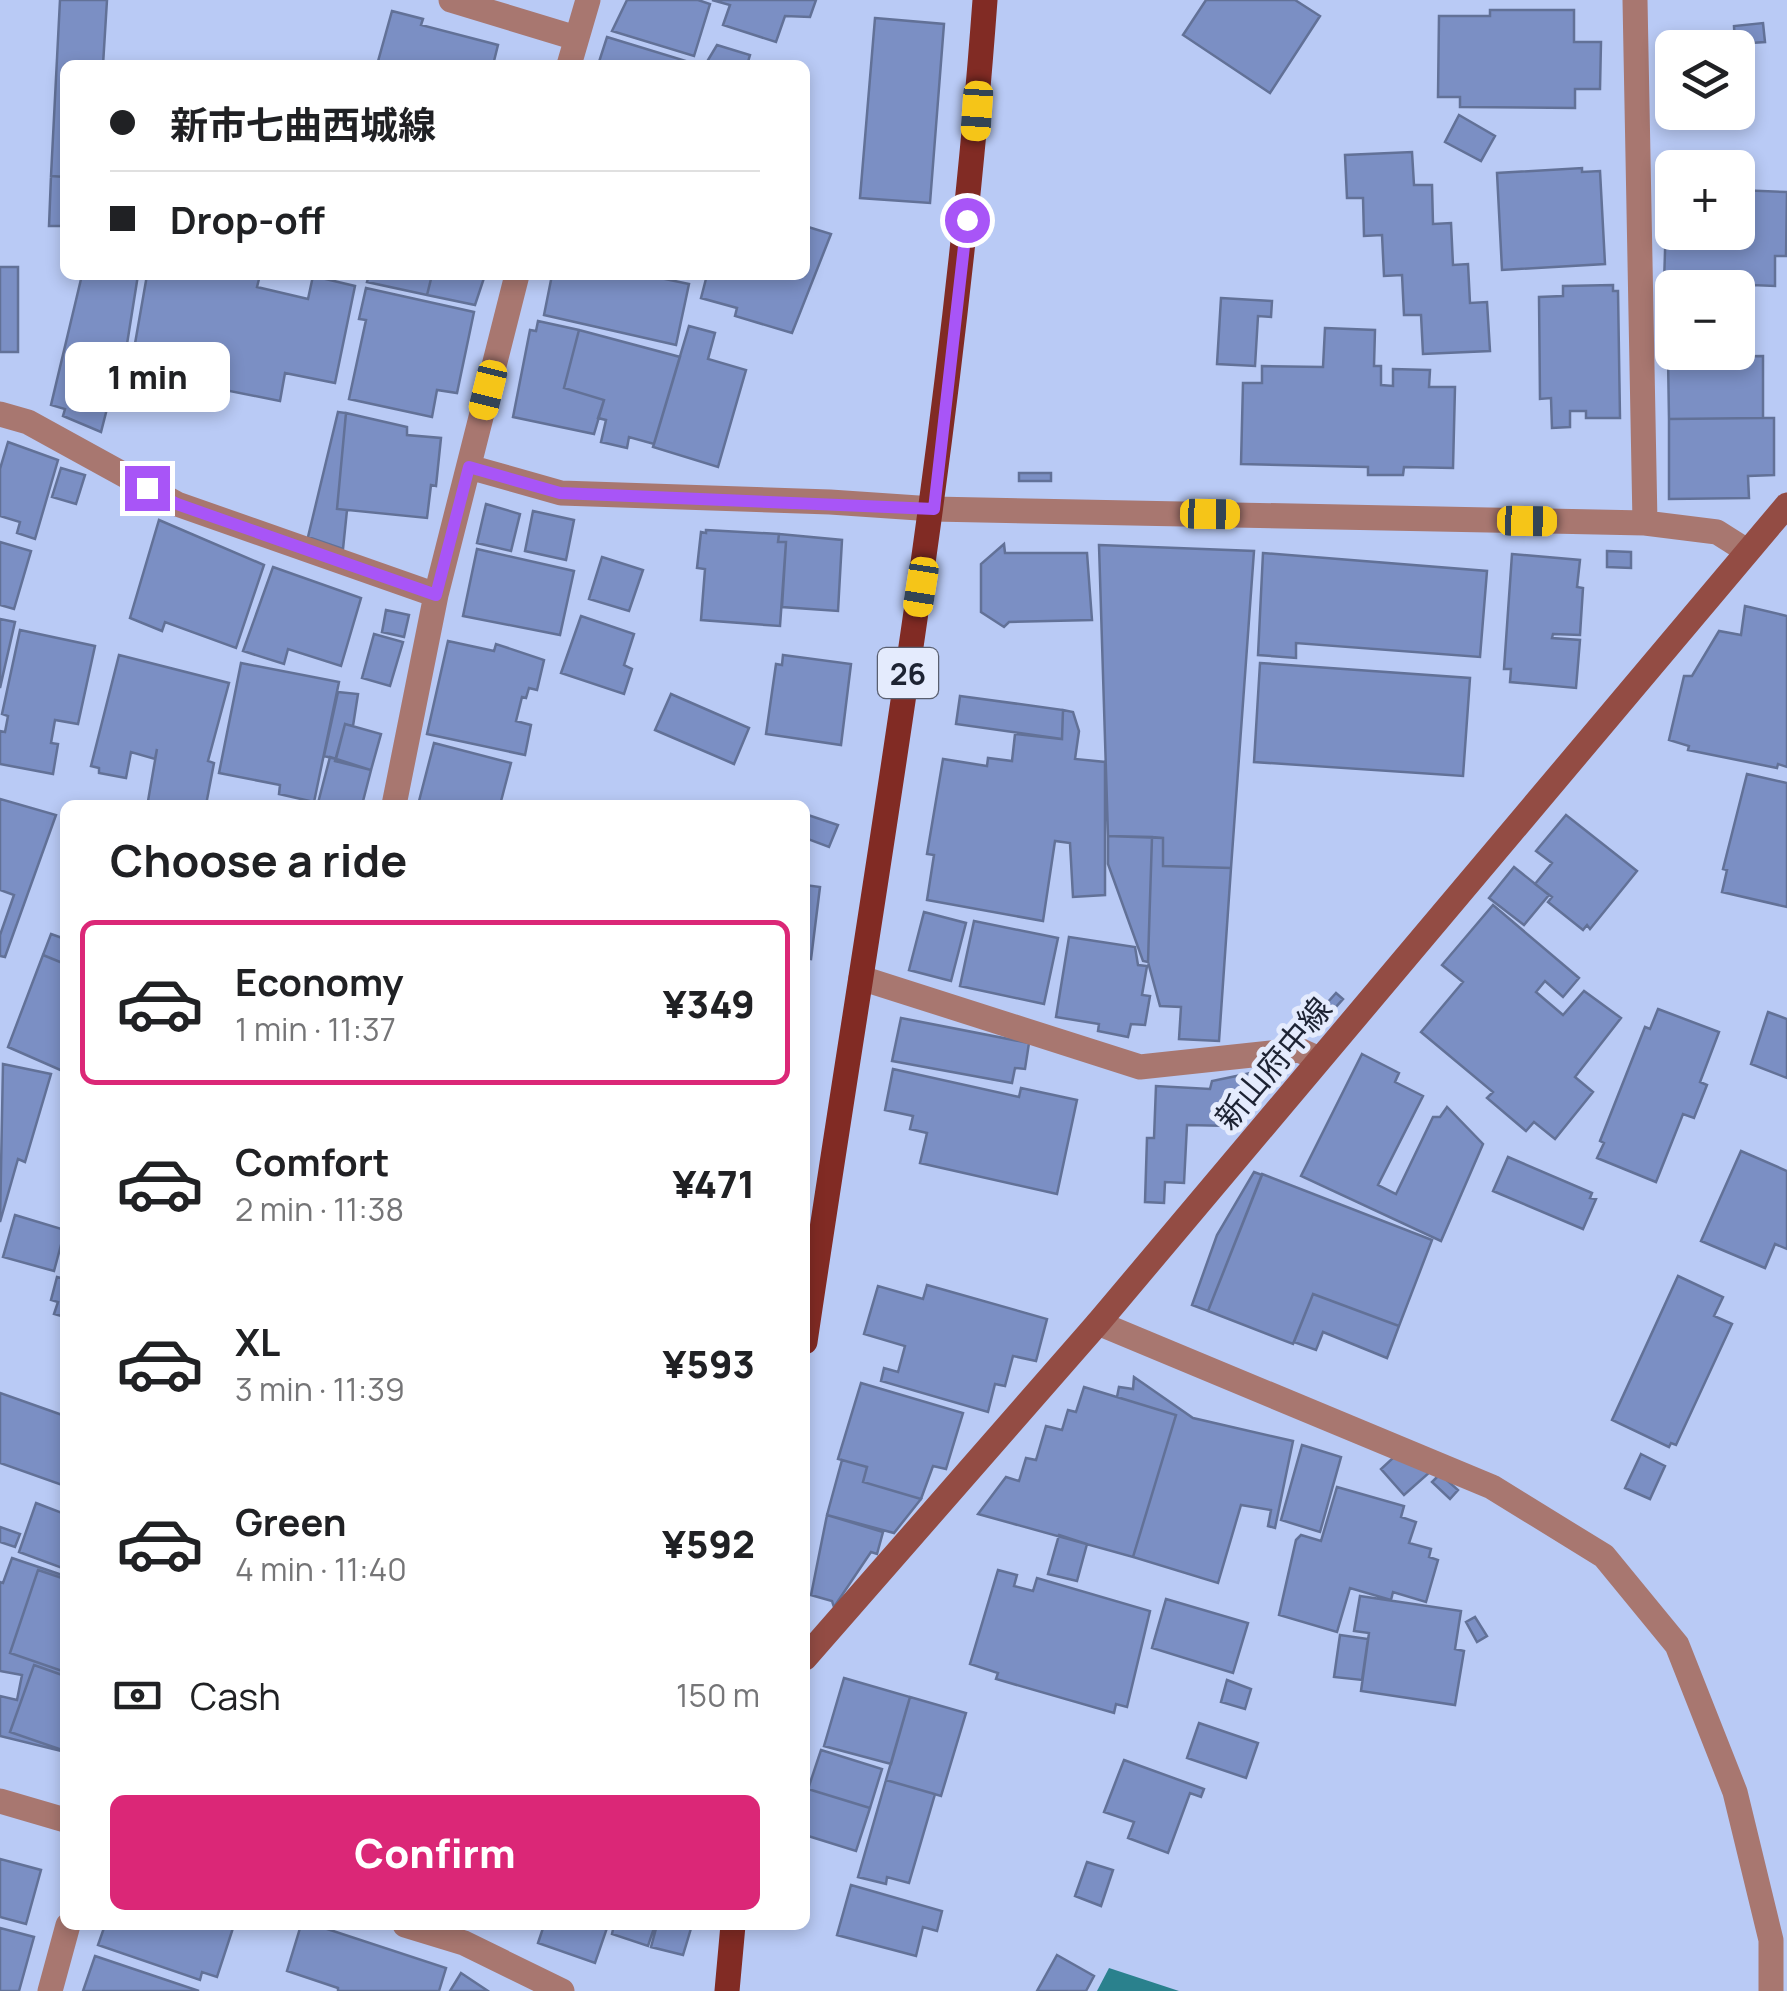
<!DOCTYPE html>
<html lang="en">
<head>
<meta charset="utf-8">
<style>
	:root { --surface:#fff; --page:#f6f6f6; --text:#202124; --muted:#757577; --line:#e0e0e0; --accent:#db2777 }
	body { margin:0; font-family:Manrope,"Noto Sans JP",sans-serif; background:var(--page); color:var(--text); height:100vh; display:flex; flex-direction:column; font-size:38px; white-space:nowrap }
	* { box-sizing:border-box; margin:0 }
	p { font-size:32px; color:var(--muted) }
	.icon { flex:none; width:55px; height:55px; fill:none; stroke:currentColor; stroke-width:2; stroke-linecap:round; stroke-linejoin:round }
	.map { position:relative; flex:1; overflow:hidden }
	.panel { position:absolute; left:60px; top:800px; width:750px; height:1130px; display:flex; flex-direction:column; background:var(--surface); border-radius:15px; box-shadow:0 5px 15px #0003 }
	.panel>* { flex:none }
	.top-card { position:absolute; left:60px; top:60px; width:750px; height:220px; border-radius:15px; box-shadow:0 5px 15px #0003; display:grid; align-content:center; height:220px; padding:0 50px; background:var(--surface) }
	.fabs { position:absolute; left:1655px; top:30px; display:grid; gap:20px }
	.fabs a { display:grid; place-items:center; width:100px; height:100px; border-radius:15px; background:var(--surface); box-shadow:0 5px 15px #0003; font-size:50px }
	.end { position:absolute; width:45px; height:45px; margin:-22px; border:12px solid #a855f7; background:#fff; box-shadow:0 0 0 5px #fff }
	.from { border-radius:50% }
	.bubble { position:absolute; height:70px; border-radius:15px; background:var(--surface); box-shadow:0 5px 15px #0003; font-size:32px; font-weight:800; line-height:70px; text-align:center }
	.car { position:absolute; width:30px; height:60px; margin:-30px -15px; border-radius:12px; box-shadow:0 0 8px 2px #0007; background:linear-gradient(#f5c518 24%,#345 0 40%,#f5c518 0 76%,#345 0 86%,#f5c518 0) }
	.top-card b { display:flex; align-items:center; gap:35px; height:95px; font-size:38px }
	.top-card b+b { border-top:2px solid var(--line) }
	.top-card i { width:25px; height:25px; background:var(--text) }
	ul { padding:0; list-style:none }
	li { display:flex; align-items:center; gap:30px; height:165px; margin:0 20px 15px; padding:0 30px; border:5px solid transparent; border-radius:15px }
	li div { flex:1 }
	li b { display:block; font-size:38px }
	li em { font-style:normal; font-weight:800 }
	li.on { border-color:var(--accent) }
	li>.icon { width:90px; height:90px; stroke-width:1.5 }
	h2 { padding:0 50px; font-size:45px; line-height:120px }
	.pay { display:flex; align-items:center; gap:25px; height:110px; padding:0 50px; font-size:38px }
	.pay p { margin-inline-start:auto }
	.primary-button { display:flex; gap:20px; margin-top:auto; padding:20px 50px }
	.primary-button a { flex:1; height:115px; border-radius:15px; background:var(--accent); color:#fff; font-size:40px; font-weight:800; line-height:115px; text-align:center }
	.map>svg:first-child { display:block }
</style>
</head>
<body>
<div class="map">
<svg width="1787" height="1991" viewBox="0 0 1787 1991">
	<rect width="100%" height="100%" fill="#b9caf5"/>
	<path fill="#2a818d" d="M 1109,1968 L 1179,1991 L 1097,1991 Z"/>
	<path fill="#7b8fc4" stroke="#627197" stroke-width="2.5" d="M 60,0 L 107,0 L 103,65 L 65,65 L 65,177 L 51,176 Z
		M 627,0 L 698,0 L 710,4 L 694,56 L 612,31 Z
		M 712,0 L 816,0 L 810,17 L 785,16 L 776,42 L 723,25 L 730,5 Z
		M 1206,0 L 1295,0 L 1320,16 L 1270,93 L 1183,35 Z
		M 1490,10 L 1574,10 L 1574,42 L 1601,42 L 1600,89 L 1575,89 L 1575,108 L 1460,107 L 1460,97 L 1438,97 L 1439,16 L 1490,16 Z
		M 392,11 L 423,19 L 421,25 L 498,45 L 493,65 L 377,65 Z
		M 875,18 L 944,24 L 930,203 L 860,198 Z
		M 1763,23 L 1765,42 L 1735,44 L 1734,26 Z
		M 607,37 L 686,61 L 685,65 L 598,65 Z
		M 717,45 L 750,55 L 747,65 L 705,65 Z
		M 1459,115 L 1495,136 L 1481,161 L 1445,142 Z
		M 1412,152 L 1414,185 L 1432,185 L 1433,224 L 1451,223 L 1453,265 L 1468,264 L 1470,303 L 1487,302 L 1490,351 L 1423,354 L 1421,315 L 1404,315 L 1402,275 L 1384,276 L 1382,235 L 1364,236 L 1363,198 L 1347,198 L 1345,155 Z
		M 1582,168 L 1582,172 L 1600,171 L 1605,264 L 1502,270 L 1497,173 Z
		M 51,176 L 65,177 L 65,226 L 49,226 Z
		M 1667,188 L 1672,188 L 1672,232 L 1738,232 L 1738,190 L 1787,192 L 1786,256 L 1775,256 L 1775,286 L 1752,285 L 1752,295 L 1738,294 L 1738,288 L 1727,286 L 1664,284 Z
		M 805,226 L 831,234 L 792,333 L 735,316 L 737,308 L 701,298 L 707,275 L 805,275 Z
		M 0,267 L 18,267 L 18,352 L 0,352 Z
		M 82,275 L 138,275 L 124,363 L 119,362 L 101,432 L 63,416 L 65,409 L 51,405 Z
		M 147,275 L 260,275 L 257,287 L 308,299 L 313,276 L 355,286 L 335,383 L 285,373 L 280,401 L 155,376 L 158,359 L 133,355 Z
		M 369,275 L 432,275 L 427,295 L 367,282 Z
		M 432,275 L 485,275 L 475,305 L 427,295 Z
		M 552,275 L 646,275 L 689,284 L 676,345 L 544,315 Z
		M 1613,285 L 1613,291 L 1618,291 L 1620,418 L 1586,418 L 1586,411 L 1570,411 L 1570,427 L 1552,428 L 1551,398 L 1540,399 L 1539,297 L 1563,296 L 1563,286 Z
		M 366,288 L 474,312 L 457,393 L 437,390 L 432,417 L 349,399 L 366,320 L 359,319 Z
		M 1221,298 L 1272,301 L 1271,317 L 1258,316 L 1255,366 L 1217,364 Z
		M 538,321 L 579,330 L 564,388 L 604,400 L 594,434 L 513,417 L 530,330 L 536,331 Z
		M 689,326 L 715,333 L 708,359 L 746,370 L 718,467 L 653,447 Z
		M 1325,328 L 1375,330 L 1374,366 L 1381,366 L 1381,385 L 1393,386 L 1393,369 L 1430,370 L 1429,387 L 1455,387 L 1453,468 L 1404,467 L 1403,475 L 1368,475 L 1368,467 L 1241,464 L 1243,383 L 1262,383 L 1262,366 L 1323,367 Z
		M 579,330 L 680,357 L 654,444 L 629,437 L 627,448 L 601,442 L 606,420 L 598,418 L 604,400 L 564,388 Z
		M 1763,356 L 1763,418 L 1669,419 L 1668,357 Z
		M 338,412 L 346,413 L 337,509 L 347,510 L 343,549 L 308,537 Z
		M 346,413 L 407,427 L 407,435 L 441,438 L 436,486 L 431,485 L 427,518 L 337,509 Z
		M 1763,418 L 1774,418 L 1774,475 L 1748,476 L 1749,498 L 1669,499 L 1669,419 Z
		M 8,442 L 58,460 L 35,539 L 17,533 L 20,522 L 0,516 L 0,469 Z
		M 61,468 L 85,475 L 76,504 L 52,497 Z
		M 1019,473 L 1051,473 L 1051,481 L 1019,481 Z
		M 486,504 L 520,514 L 511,551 L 477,543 Z
		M 533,511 L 574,520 L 566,560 L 525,551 Z
		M 159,520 L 264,565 L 236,648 L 165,622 L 162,631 L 130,618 Z
		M 706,530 L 779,534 L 778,542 L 786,542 L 780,626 L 701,620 L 705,569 L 697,568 L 701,532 L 706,533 Z
		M 779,534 L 842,540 L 838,611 L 782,607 L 786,542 L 778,542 Z
		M 0,542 L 31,551 L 14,609 L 0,605 Z
		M 1004,544 L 1005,553 L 1087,553 L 1092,620 L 1009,622 L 1004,627 L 981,612 L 981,564 Z
		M 1099,545 L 1254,551 L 1231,868 L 1163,866 L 1163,838 L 1108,836 Z
		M 477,549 L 574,571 L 560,635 L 463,616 Z
		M 1607,551 L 1631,552 L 1631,568 L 1607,567 Z
		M 1263,553 L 1487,571 L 1480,657 L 1296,643 L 1296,658 L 1258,655 Z
		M 1512,554 L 1580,560 L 1577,587 L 1583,588 L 1580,635 L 1553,634 L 1552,638 L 1580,640 L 1576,688 L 1510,682 L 1511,669 L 1504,669 Z
		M 602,557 L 643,570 L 629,611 L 589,599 Z
		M 273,567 L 361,598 L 341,666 L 288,649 L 284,664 L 243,651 Z
		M 1745,606 L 1787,616 L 1787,767 L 1778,764 L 1777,768 L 1688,750 L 1689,746 L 1669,740 L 1684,676 L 1692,676 L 1719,631 L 1741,635 Z
		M 386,610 L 409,615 L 404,637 L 382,632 Z
		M 581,616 L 634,634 L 624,665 L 632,669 L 624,694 L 561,673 Z
		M 0,619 L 15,622 L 0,688 Z
		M 20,630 L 95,646 L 78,724 L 55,720 L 51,743 L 58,744 L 53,774 L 0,764 L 0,731 L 5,732 L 8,716 L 2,714 Z
		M 374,634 L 403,642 L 390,686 L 362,678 Z
		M 448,641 L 494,651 L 496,644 L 544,660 L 537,690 L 529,688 L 526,698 L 522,697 L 516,721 L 531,725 L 525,755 L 427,734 Z
		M 119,655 L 229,683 L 208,761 L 214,763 L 206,805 L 148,801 L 157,749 L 155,759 L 131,752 L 126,778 L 99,773 L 99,768 L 91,766 Z
		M 783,655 L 851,664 L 841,745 L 766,734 L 776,664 L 782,665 Z
		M 241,663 L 339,682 L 314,802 L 279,794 L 280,785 L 219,773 Z
		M 1260,663 L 1470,678 L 1463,776 L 1254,762 Z
		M 338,692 L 358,694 L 353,726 L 345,724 L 336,759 L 324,756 Z
		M 671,694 L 749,728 L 734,764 L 655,730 Z
		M 960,696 L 1063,710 L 1062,739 L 956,724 Z
		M 1063,710 L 1073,712 L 1079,731 L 1075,759 L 1105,762 L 1105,895 L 1073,897 L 1070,843 L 1055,841 L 1043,921 L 927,900 L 934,855 L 927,854 L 943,759 L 987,766 L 988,758 L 1012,761 L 1015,734 L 1062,739 Z
		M 345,724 L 381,734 L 371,770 L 335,761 Z
		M 434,743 L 511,763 L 500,805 L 418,805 Z
		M 330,757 L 371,770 L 362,805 L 318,803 Z
		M 1747,774 L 1787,783 L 1787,907 L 1722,892 L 1727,870 L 1723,869 Z
		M 0,799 L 56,815 L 5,957 L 0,956 L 0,935 L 14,895 L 0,890 Z
		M 805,814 L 838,825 L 829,847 L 805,838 Z
		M 1566,815 L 1637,871 L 1590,929 L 1587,925 L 1583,930 L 1548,902 L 1552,897 L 1535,884 L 1552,863 L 1536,851 Z
		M 1108,836 L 1152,837 L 1148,962 L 1143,961 L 1108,864 Z
		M 1152,837 L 1163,838 L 1163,866 L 1231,868 L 1219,1041 L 1179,1039 L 1181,1007 L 1160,1006 L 1148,962 Z
		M 1514,867 L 1549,895 L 1524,925 L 1489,898 Z
		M 805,885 L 820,887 L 811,959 L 805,958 Z
		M 1493,905 L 1579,978 L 1563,997 L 1545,981 L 1536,992 L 1563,1015 L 1584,991 L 1621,1018 L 1575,1077 L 1593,1092 L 1555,1139 L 1534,1122 L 1526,1131 L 1487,1098 L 1493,1092 L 1421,1032 L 1463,982 L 1442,965 Z
		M 924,912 L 966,923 L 951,981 L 909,970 Z
		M 974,921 L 1058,938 L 1044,1004 L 960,986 Z
		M 51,934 L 65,939 L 65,964 L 43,955 Z
		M 1069,937 L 1135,947 L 1138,965 L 1147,966 L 1142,995 L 1150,996 L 1145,1025 L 1131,1024 L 1128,1037 L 1098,1031 L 1099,1024 L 1056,1017 Z
		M 43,955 L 65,964 L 65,1072 L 8,1047 Z
		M 1336,993 L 1343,999 L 1318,1027 L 1311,1021 Z
		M 1658,1009 L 1719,1032 L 1700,1082 L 1707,1085 L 1694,1118 L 1683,1114 L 1656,1182 L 1597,1158 L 1604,1143 L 1600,1141 L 1645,1027 L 1650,1029 Z
		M 1768,1012 L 1787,1019 L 1787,1078 L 1751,1064 Z
		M 901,1018 L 1029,1043 L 1025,1069 L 1015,1068 L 1012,1083 L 892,1061 Z
		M 1362,1054 L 1399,1073 L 1395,1082 L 1423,1096 L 1378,1185 L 1396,1194 L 1433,1117 L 1440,1117 L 1447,1107 L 1483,1144 L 1441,1241 L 1301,1176 Z
		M 3,1064 L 51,1074 L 25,1162 L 18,1159 L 0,1222 Z
		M 1275,1068 L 1275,1076 L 1252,1081 L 1254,1103 L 1232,1101 L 1231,1126 L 1187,1125 L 1184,1183 L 1165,1182 L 1164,1203 L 1145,1202 L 1147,1138 L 1154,1138 L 1156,1086 L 1210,1089 L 1212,1081 Z
		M 893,1069 L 1019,1097 L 1021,1088 L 1077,1100 L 1057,1194 L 920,1163 L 927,1133 L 910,1129 L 913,1116 L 885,1110 Z
		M 1741,1151 L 1787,1171 L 1787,1249 L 1775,1244 L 1765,1268 L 1701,1241 Z
		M 1508,1157 L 1592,1193 L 1590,1198 L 1596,1199 L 1583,1229 L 1493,1191 Z
		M 1254,1172 L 1262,1175 L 1208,1311 L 1192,1305 L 1217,1235 Z
		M 1262,1174 L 1432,1240 L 1399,1326 L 1313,1294 L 1293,1344 L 1208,1311 Z
		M 15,1215 L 65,1230 L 54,1271 L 3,1257 Z
		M 1678,1276 L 1723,1297 L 1714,1316 L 1732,1324 L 1676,1445 L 1671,1443 L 1669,1447 L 1612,1420 Z
		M 57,1277 L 65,1279 L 65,1317 L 54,1314 L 58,1302 L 51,1300 Z
		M 927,1285 L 1047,1319 L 1036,1361 L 1013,1356 L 1005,1386 L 995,1384 L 988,1412 L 881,1381 L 884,1368 L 898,1372 L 905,1346 L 864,1334 L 878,1286 L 923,1299 Z
		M 1313,1294 L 1399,1326 L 1387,1358 L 1323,1332 L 1316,1350 L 1294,1342 Z
		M 1134,1377 L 1193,1418 L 1293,1441 L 1275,1528 L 1268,1526 L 1271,1510 L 1241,1505 L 1218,1583 L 1133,1557 L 1176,1415 L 1117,1397 L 1119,1387 L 1133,1389 Z
		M 861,1383 L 963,1413 L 946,1469 L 933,1466 L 921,1499 L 863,1482 L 867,1467 L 838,1459 Z
		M 1084,1387 L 1176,1415 L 1133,1557 L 978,1514 L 1006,1477 L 1019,1481 L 1026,1458 L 1036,1460 L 1046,1426 L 1062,1430 L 1068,1410 L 1076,1412 Z
		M 0,1393 L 65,1416 L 65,1486 L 0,1463 Z
		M 1302,1445 L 1341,1457 L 1320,1532 L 1281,1520 Z
		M 1407,1445 L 1430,1472 L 1404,1495 L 1381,1469 Z
		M 1641,1454 L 1665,1466 L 1650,1499 L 1625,1488 Z
		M 842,1460 L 867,1467 L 863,1482 L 921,1499 L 894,1533 L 827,1515 Z
		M 1440,1474 L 1458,1490 L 1450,1499 L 1432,1482 Z
		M 1337,1487 L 1404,1506 L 1401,1517 L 1416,1522 L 1409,1543 L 1431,1549 L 1429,1557 L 1438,1560 L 1426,1602 L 1393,1592 L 1391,1600 L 1350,1588 L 1337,1632 L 1279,1615 L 1296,1540 L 1301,1535 L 1321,1541 Z
		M 36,1503 L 65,1514 L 65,1569 L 19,1552 Z
		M 827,1515 L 883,1532 L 877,1554 L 871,1552 L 834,1607 L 832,1601 L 811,1595 Z
		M 0,1527 L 20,1534 L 15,1547 L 0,1542 Z
		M 1059,1535 L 1087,1544 L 1077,1581 L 1048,1574 Z
		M 12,1558 L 65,1576 L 65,1752 L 0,1736 L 0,1696 L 17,1700 L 22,1675 L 0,1671 L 0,1582 L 3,1583 Z
		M 38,1570 L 65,1579 L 65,1672 L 10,1653 Z
		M 998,1570 L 1017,1575 L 1014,1586 L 1033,1591 L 1037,1578 L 1150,1611 L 1127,1707 L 1116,1704 L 1114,1713 L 996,1679 L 998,1673 L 970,1664 Z
		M 1360,1596 L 1461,1611 L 1455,1649 L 1464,1651 L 1455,1705 L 1361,1691 L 1369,1633 L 1354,1631 Z
		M 1166,1599 L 1248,1623 L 1233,1673 L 1152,1648 Z
		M 1475,1617 L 1487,1636 L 1477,1642 L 1466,1622 Z
		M 1340,1635 L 1368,1639 L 1362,1680 L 1334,1677 Z
		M 34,1665 L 65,1676 L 65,1751 L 10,1732 Z
		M 844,1678 L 910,1697 L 891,1764 L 824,1746 Z
		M 1227,1680 L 1251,1689 L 1245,1709 L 1221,1702 Z
		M 910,1697 L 966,1713 L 941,1796 L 886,1780 Z
		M 1199,1723 L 1258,1743 L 1246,1778 L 1187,1758 Z
		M 821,1750 L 882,1769 L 870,1808 L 808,1789 Z
		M 1124,1760 L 1204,1789 L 1201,1797 L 1190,1793 L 1168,1853 L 1128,1838 L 1134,1822 L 1104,1812 Z
		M 886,1780 L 935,1794 L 909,1883 L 887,1877 L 886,1884 L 858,1877 Z
		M 808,1789 L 870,1808 L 856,1851 L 805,1835 Z
		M 0,1859 L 41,1870 L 26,1924 L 0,1917 Z
		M 1087,1862 L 1113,1870 L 1101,1906 L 1075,1896 Z
		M 851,1885 L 942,1911 L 937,1931 L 923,1927 L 916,1956 L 837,1935 Z
		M 105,1925 L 234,1925 L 217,1977 L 202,1972 L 200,1980 L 98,1945 Z
		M 301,1925 L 315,1925 L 446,1968 L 439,1991 L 338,1991 L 338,1988 L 287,1971 Z
		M 544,1925 L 608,1925 L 595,1963 L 538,1943 Z
		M 614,1925 L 655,1925 L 648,1946 L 612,1934 Z
		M 657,1925 L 692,1925 L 683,1955 L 651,1947 Z
		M 0,1928 L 34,1937 L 19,1991 L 0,1991 Z
		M 1057,1955 L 1094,1976 L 1086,1991 L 1037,1991 Z
		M 95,1956 L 199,1991 L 83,1991 Z
		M 461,1973 L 488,1991 L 450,1991 Z"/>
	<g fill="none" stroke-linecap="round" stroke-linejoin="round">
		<path stroke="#a87770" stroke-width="25" d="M 0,1801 L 65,1820"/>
		<path stroke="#a87770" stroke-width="25" d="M 451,0 L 576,38
			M 1635,0 L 1645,523
			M 569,65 L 588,0
			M 0,414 L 28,422 L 177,504 L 436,595
			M 469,467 L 561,493 L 830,502 L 933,509 L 1645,523 L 1717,532 L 1747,551
			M 394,805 L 436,595 L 517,275
			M 861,978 L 1140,1067 L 1299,1050 L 1319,1059
			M 1098,1323 L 1492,1487 L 1604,1556 L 1677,1645 L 1735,1792 L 1771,1940 L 1771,1991
			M 405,1925 L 464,1943 L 562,1991
			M 50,1991 L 68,1925"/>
		<path stroke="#934c44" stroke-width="25" d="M 805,1658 L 1098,1323 L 1787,505"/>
		<path stroke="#812b24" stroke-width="25" d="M 805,1342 C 871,894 952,452 985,0
			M 727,1991 L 733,1925"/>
	</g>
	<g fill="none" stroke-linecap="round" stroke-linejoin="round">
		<path stroke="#a855f7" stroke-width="12" d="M 147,488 L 177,504 L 436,595 L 469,467 L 560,493 L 934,509 L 967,220"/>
	</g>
	<g text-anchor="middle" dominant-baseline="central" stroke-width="10" stroke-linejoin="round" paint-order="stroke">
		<rect fill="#e4ebfd" stroke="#595f70" stroke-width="2.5" x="878" y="648" width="60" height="50" rx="8"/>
		<g font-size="30" font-weight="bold" fill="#1d2333">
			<text x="908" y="673">26</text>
		</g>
		<g font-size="32" fill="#1d2333" stroke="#e4ebfd">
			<text transform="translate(1273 1063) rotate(-50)">新山府中線</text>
		</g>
	</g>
</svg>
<div class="fabs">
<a><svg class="icon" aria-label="layers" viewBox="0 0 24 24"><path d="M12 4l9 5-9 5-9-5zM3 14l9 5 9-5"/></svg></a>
<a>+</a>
<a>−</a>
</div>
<i class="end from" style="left:967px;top:220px"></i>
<i class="end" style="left:147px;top:488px"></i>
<div class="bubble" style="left:65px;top:342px;width:165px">1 min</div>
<i class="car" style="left:977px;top:111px;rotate:184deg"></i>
<i class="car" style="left:488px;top:390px;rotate:194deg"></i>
<i class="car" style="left:1210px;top:514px;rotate:91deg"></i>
<i class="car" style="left:1527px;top:521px;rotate:91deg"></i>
<i class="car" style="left:921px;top:587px;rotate:189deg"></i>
<div class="top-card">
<b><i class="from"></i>新市七曲西城線</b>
<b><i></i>Drop-off</b>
</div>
<section class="panel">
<h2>Choose a ride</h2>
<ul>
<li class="on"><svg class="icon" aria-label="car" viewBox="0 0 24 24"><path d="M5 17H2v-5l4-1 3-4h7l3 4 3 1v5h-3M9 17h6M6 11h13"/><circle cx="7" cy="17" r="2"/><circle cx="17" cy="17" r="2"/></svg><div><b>Economy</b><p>1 min · 11:37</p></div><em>¥349</em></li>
<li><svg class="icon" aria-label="car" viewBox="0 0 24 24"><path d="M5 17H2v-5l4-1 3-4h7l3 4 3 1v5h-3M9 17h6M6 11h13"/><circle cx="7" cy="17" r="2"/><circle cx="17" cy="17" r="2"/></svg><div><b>Comfort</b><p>2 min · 11:38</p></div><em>¥471</em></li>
<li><svg class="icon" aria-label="car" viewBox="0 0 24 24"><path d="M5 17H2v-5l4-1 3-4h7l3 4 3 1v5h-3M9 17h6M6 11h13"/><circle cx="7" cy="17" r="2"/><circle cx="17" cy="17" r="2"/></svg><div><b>XL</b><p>3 min · 11:39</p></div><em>¥593</em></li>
<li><svg class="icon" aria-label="car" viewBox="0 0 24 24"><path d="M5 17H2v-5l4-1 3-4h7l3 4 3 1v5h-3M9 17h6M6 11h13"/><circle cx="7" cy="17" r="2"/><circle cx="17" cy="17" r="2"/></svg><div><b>Green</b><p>4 min · 11:40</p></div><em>¥592</em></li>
</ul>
<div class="pay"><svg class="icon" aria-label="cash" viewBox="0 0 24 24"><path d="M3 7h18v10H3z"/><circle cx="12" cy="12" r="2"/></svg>Cash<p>150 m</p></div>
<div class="primary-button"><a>Confirm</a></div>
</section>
</div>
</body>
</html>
